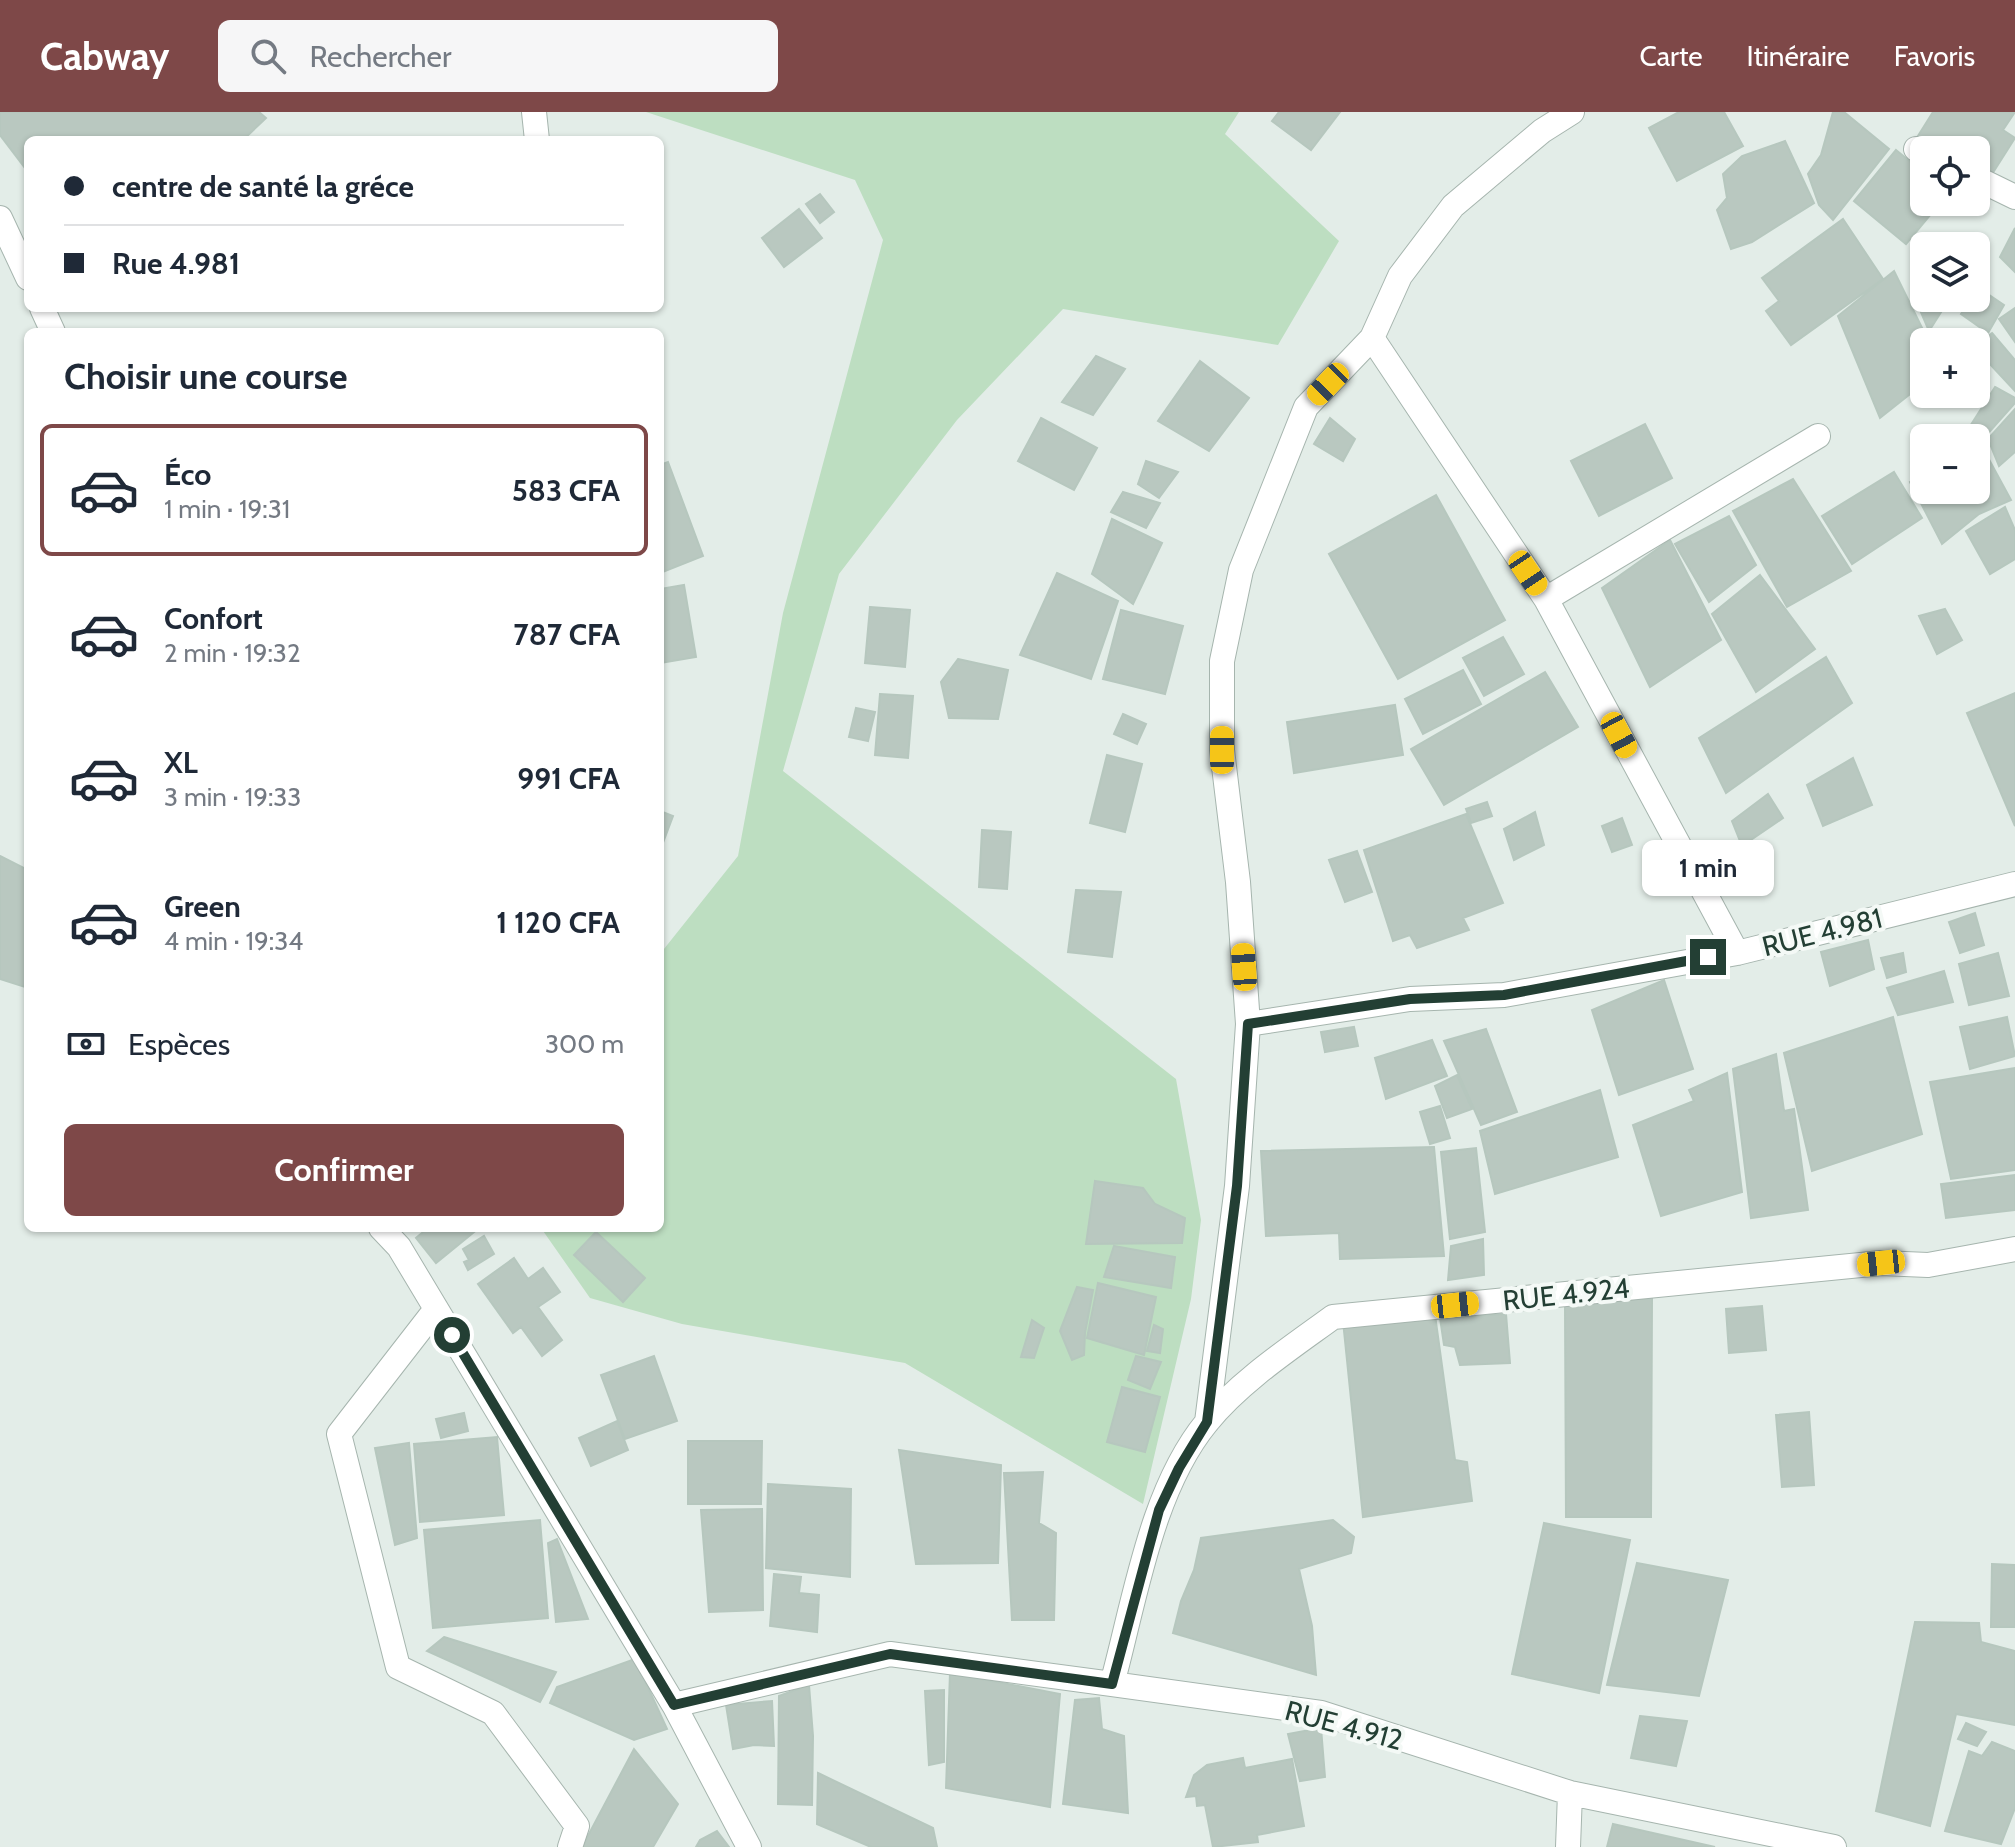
<!DOCTYPE html>
<html lang="fr">
<head>
<meta charset="utf-8">
<style>
	:root { --surface:#fff; --page:#f6f6f7; --text:#1f2937; --muted:#747a83; --line:#e0e1e3; --accent:#7e4848 }
	body { margin:0; font-family:Cabin,sans-serif; background:var(--page); color:var(--text); height:100vh; display:flex; flex-direction:column; font-size:30px; white-space:nowrap }
	* { box-sizing:border-box; margin:0 }
	p { font-size:26px; color:var(--muted) }
	.icon { flex:none; width:44px; height:44px; fill:none; stroke:currentColor; stroke-width:2; stroke-linecap:round; stroke-linejoin:round }
	.map { position:relative; flex:1; overflow:hidden }
	.side { position:absolute; left:24px; top:216px; width:640px; height:904px; display:flex; flex-direction:column; background:var(--surface); border-radius:12px; box-shadow:0 2px 6px #0004 }
	.side>* { flex:none }
	.guide { position:absolute; left:24px; top:24px; width:640px; height:176px; border-radius:12px; box-shadow:0 2px 6px #0004; display:grid; align-content:center; height:176px; padding:0 40px; background:var(--surface) }
	.buttons { position:absolute; left:1910px; top:24px; display:grid; gap:16px }
	.buttons a { display:grid; place-items:center; width:80px; height:80px; border-radius:12px; background:var(--surface); box-shadow:0 2px 6px #0004; font-size:40px }
	.end { position:absolute; width:36px; height:36px; margin:-18px; border:10px solid #233f34; background:#fff; box-shadow:0 0 0 4px #fff }
	.from { border-radius:50% }
	.bubble { position:absolute; height:56px; border-radius:12px; background:var(--surface); box-shadow:0 2px 6px #0004; font-size:26px; font-weight:800; line-height:56px; text-align:center }
	.car { position:absolute; width:24px; height:48px; margin:-24px -12px; border-radius:10px; box-shadow:0 0 6px 2px #0007; background:linear-gradient(#f5c518 24%,#345 0 40%,#f5c518 0 76%,#345 0 86%,#f5c518 0) }
	.guide b { display:flex; align-items:center; gap:28px; height:76px; font-size:30px }
	.guide b+b { border-top:2px solid var(--line) }
	.guide i { width:20px; height:20px; background:var(--text) }
	ul { padding:0; list-style:none }
	li { display:flex; align-items:center; gap:24px; height:132px; margin:0 16px 12px; padding:0 24px; border:4px solid transparent; border-radius:12px }
	li div { flex:1 }
	li b { display:block; font-size:30px }
	li em { font-style:normal; font-weight:800 }
	li.active { border-color:var(--accent) }
	li>.icon { width:72px; height:72px; stroke-width:1.5 }
	h2 { padding:0 40px; font-size:36px; line-height:96px }
	.pay { display:flex; align-items:center; gap:20px; height:88px; padding:0 40px; font-size:30px }
	.pay p { margin-inline-start:auto }
	.button { display:flex; gap:16px; margin-top:auto; padding:16px 40px }
	.button a { flex:1; height:92px; border-radius:12px; background:var(--accent); color:#fff; font-size:32px; font-weight:800; line-height:92px; text-align:center }
	header { display:flex; align-items:center; gap:48px; box-sizing:border-box; height:112px; padding:0 40px; background:var(--accent); color:#fff }
	header strong { font-size:38px }
	nav { display:flex; gap:44px; margin-inline-start:auto; font-size:28px }
	.search { width:560px; height:72px; background:var(--page); display:flex; align-items:center; gap:20px; box-sizing:border-box; padding:0 28px; border-radius:12px; color:var(--muted); font-size:30px }
	.map>svg:first-child { display:block }
</style>
</head>
<body>
<header>
<strong>Cabway</strong>
<div class="search"><svg class="icon" aria-label="search" viewBox="0 0 24 24"><circle cx="10" cy="10" r="6"/><path d="M15 15l6 6"/></svg>Rechercher</div>
<nav><a>Carte</a><a>Itinéraire</a><a>Favoris</a></nav>
</header>
<div class="map">
<svg width="2015" height="1735" viewBox="0 0 2015 1735">
	<rect width="100%" height="100%" fill="#e3ede8"/>
	<path fill="#bddec1" d="M 646,0 L 1239,0 L 1225,22 L 1339,129 L 1278,233 L 1063,197 L 957,308 L 839,462 L 783,659 L 1176,967 L 1201,1108 L 1191,1187 L 1143,1392 L 905,1251 L 682,1212 L 590,1186 L 541,1116 L 660,1116 L 660,842 L 738,744 L 783,501 L 883,128 L 855,68 Z"/>
	<path fill="#b9c8c0" stroke="#b6c7be" stroke-width="2" d="M 0,0 L 259,0 L 266,6 L 243,28 L 28,28 L 28,60 L 0,23 Z
		M 1279,0 L 1340,0 L 1311,38 L 1272,9 Z
		M 1679,0 L 1724,0 L 1743,34 L 1677,69 L 1649,16 Z
		M 1833,0 L 1844,0 L 1889,37 L 1833,108 L 1819,93 L 1808,62 L 1821,43 Z
		M 1933,0 L 2015,0 L 2003,18 L 2015,26 L 1989,67 L 1976,59 L 1976,38 L 1942,38 L 1918,24 Z
		M 1785,29 L 1814,91 L 1752,130 L 1731,137 L 1717,98 L 1727,86 L 1723,62 L 1742,44 Z
		M 1896,38 L 1924,61 L 1924,90 L 1941,90 L 1906,132 L 1854,89 Z
		M 820,82 L 834,100 L 820,111 L 806,92 Z
		M 799,97 L 822,126 L 784,155 L 762,126 Z
		M 1843,107 L 1883,167 L 1791,233 L 1766,199 L 1779,189 L 1762,166 Z
		M 2015,116 L 2015,160 L 2000,145 Z
		M 1894,159 L 1929,230 L 1924,230 L 1924,271 L 1880,306 L 1838,204 Z
		M 1924,159 L 1924,186 L 1950,186 L 1929,219 L 1912,179 Z
		M 1979,176 L 2004,193 L 1988,221 L 1961,202 L 1972,186 L 1976,186 Z
		M 2015,196 L 2015,230 L 1999,207 Z
		M 1992,221 L 2015,248 L 2015,279 L 1976,237 L 1976,233 Z
		M 1096,244 L 1125,257 L 1093,303 L 1062,290 Z
		M 1200,249 L 1249,286 L 1209,339 L 1158,309 Z
		M 1995,275 L 2015,286 L 2015,291 L 1984,326 L 1965,322 Z
		M 2015,297 L 2015,340 L 1999,354 L 1988,327 Z
		M 1041,306 L 1097,336 L 1074,378 L 1018,349 Z
		M 1330,306 L 1355,327 L 1343,349 L 1314,332 Z
		M 1645,312 L 1672,366 L 1599,404 L 1571,349 Z
		M 1979,329 L 2011,388 L 1979,402 L 1942,432 L 1910,370 L 1924,359 L 1924,378 L 1976,378 L 1976,330 Z
		M 1146,349 L 1178,360 L 1159,386 L 1138,372 Z
		M 668,350 L 703,444 L 660,461 L 660,353 Z
		M 1894,360 L 1922,406 L 1852,452 L 1822,404 Z
		M 1793,367 L 1851,459 L 1787,495 L 1733,399 Z
		M 1123,380 L 1160,391 L 1146,416 L 1111,400 Z
		M 1436,383 L 1505,508 L 1398,567 L 1329,442 Z
		M 2005,395 L 2015,418 L 2015,447 L 1990,462 L 1966,419 Z
		M 1729,404 L 1756,453 L 1709,490 L 1675,432 Z
		M 1112,407 L 1162,431 L 1133,492 L 1092,462 Z
		M 1670,428 L 1721,528 L 1650,575 L 1602,476 Z
		M 1057,461 L 1118,489 L 1091,567 L 1020,543 Z
		M 1760,463 L 1815,537 L 1756,580 L 1712,502 Z
		M 684,473 L 696,545 L 660,551 L 660,477 Z
		M 870,495 L 910,498 L 905,555 L 865,551 Z
		M 1945,497 L 1962,528 L 1937,542 L 1919,504 Z
		M 1121,498 L 1183,514 L 1165,582 L 1103,567 Z
		M 1503,525 L 1524,562 L 1484,584 L 1463,546 Z
		M 1826,545 L 1852,591 L 1726,681 L 1699,626 Z
		M 958,547 L 1008,558 L 998,607 L 949,606 L 941,570 Z
		M 1463,558 L 1481,592 L 1423,622 L 1405,587 Z
		M 1545,560 L 1578,615 L 1444,693 L 1411,637 Z
		M 2015,581 L 2015,714 L 1967,601 Z
		M 880,582 L 913,584 L 908,646 L 875,643 Z
		M 1395,593 L 1403,643 L 1294,661 L 1287,610 Z
		M 856,596 L 875,600 L 868,629 L 849,625 Z
		M 1123,602 L 1146,612 L 1137,632 L 1114,622 Z
		M 1107,643 L 1142,652 L 1125,720 L 1090,711 Z
		M 1853,646 L 1872,693 L 1823,714 L 1807,673 Z
		M 1768,682 L 1783,706 L 1742,734 L 1732,709 Z
		M 1487,690 L 1492,704 L 1471,711 L 1466,697 Z
		M 660,699 L 673,704 L 661,736 L 660,735 Z
		M 1535,700 L 1544,733 L 1514,748 L 1504,717 Z
		M 1466,702 L 1503,791 L 1463,806 L 1469,818 L 1417,836 L 1410,823 L 1393,829 L 1364,738 Z
		M 1622,706 L 1632,733 L 1612,740 L 1602,714 Z
		M 982,718 L 1011,720 L 1007,777 L 979,775 Z
		M 1357,739 L 1372,780 L 1345,790 L 1329,748 Z
		M 0,744 L 28,758 L 28,876 L 0,867 Z
		M 1076,778 L 1121,780 L 1112,845 L 1068,840 Z
		M 1975,801 L 1984,833 L 1960,841 L 1949,810 Z
		M 1868,828 L 1874,857 L 1830,874 L 1821,840 Z
		M 1903,841 L 1906,860 L 1887,866 L 1881,846 Z
		M 1998,841 L 2009,884 L 1969,893 L 1959,852 Z
		M 1944,859 L 1953,890 L 1898,903 L 1887,876 Z
		M 1664,868 L 1693,957 L 1619,983 L 1592,898 Z
		M 1893,905 L 1922,1022 L 1812,1059 L 1784,941 Z
		M 2007,905 L 2015,944 L 1970,957 L 1960,915 Z
		M 1354,915 L 1358,934 L 1325,940 L 1321,920 Z
		M 1486,917 L 1517,1000 L 1481,1013 L 1444,929 Z
		M 1432,928 L 1447,964 L 1386,987 L 1375,946 Z
		M 1776,942 L 1784,999 L 1794,997 L 1808,1098 L 1751,1106 L 1733,957 Z
		M 2015,956 L 2015,1058 L 1951,1067 L 1930,970 Z
		M 1727,961 L 1742,1080 L 1661,1104 L 1633,1013 L 1694,989 L 1689,978 Z
		M 1457,963 L 1472,997 L 1447,1006 L 1435,974 Z
		M 1600,978 L 1618,1045 L 1495,1082 L 1480,1019 Z
		M 1440,994 L 1450,1026 L 1430,1032 L 1420,1000 Z
		M 1434,1035 L 1444,1144 L 1340,1147 L 1339,1121 L 1266,1124 L 1261,1039 Z
		M 1476,1036 L 1485,1120 L 1450,1127 L 1441,1040 Z
		M 2015,1063 L 2015,1098 L 1946,1106 L 1941,1072 Z
		M 1095,1069 L 1143,1076 L 1155,1092 L 1185,1106 L 1182,1131 L 1086,1132 Z
		M 428,1116 L 479,1116 L 436,1151 L 416,1126 Z
		M 596,1120 L 645,1166 L 623,1190 L 574,1143 Z
		M 484,1124 L 494,1142 L 468,1158 L 464,1150 L 469,1148 L 463,1137 Z
		M 1483,1127 L 1484,1163 L 1448,1168 L 1451,1134 Z
		M 1114,1134 L 1175,1145 L 1171,1176 L 1104,1165 Z
		M 514,1146 L 528,1167 L 543,1156 L 560,1180 L 538,1195 L 562,1228 L 542,1244 L 521,1215 L 513,1221 L 478,1172 Z
		M 1098,1171 L 1156,1185 L 1144,1243 L 1087,1226 Z
		M 1077,1175 L 1093,1178 L 1085,1221 L 1084,1243 L 1072,1248 L 1060,1219 Z
		M 1652,1186 L 1651,1405 L 1566,1405 L 1565,1191 Z
		M 1762,1194 L 1766,1238 L 1729,1241 L 1726,1197 Z
		M 1506,1202 L 1510,1251 L 1460,1253 L 1455,1235 L 1444,1233 L 1440,1206 Z
		M 1435,1203 L 1455,1348 L 1467,1350 L 1472,1389 L 1363,1405 L 1343,1209 Z
		M 1032,1208 L 1044,1216 L 1034,1246 L 1021,1245 Z
		M 1154,1213 L 1163,1217 L 1160,1241 L 1147,1239 Z
		M 654,1244 L 677,1309 L 625,1327 L 601,1263 Z
		M 1136,1244 L 1161,1250 L 1150,1277 L 1128,1268 Z
		M 1122,1275 L 1160,1285 L 1145,1340 L 1107,1330 Z
		M 1809,1300 L 1814,1373 L 1782,1375 L 1776,1303 Z
		M 464,1301 L 468,1319 L 441,1326 L 436,1307 Z
		M 617,1309 L 628,1338 L 591,1354 L 579,1326 Z
		M 497,1325 L 504,1403 L 420,1410 L 414,1332 Z
		M 688,1329 L 762,1329 L 761,1392 L 688,1392 Z
		M 409,1331 L 417,1426 L 395,1433 L 375,1336 Z
		M 899,1338 L 1001,1353 L 998,1451 L 916,1452 Z
		M 1043,1360 L 1039,1411 L 1056,1421 L 1054,1508 L 1012,1508 L 1004,1361 Z
		M 768,1372 L 851,1377 L 850,1465 L 766,1456 Z
		M 762,1397 L 763,1498 L 709,1500 L 701,1398 Z
		M 540,1408 L 548,1506 L 433,1516 L 424,1418 Z
		M 1333,1408 L 1354,1425 L 1351,1441 L 1299,1457 L 1312,1514 L 1316,1563 L 1173,1521 L 1181,1489 L 1194,1458 L 1201,1426 Z
		M 1544,1411 L 1630,1428 L 1599,1581 L 1512,1562 Z
		M 557,1427 L 588,1507 L 556,1510 L 548,1431 Z
		M 1637,1451 L 1728,1468 L 1699,1584 L 1607,1573 Z
		M 1992,1452 L 2015,1453 L 2015,1515 L 1991,1515 Z
		M 774,1462 L 801,1465 L 799,1481 L 819,1483 L 817,1520 L 770,1514 Z
		M 1915,1510 L 1979,1511 L 1981,1530 L 2015,1539 L 2015,1613 L 1956,1602 L 1930,1714 L 1876,1699 Z
		M 444,1525 L 556,1560 L 540,1590 L 427,1539 Z
		M 635,1547 L 667,1617 L 634,1628 L 550,1591 L 557,1575 Z
		M 950,1561 L 1060,1582 L 1050,1695 L 946,1676 Z
		M 809,1573 L 813,1624 L 812,1693 L 778,1692 L 779,1584 Z
		M 944,1578 L 944,1650 L 929,1653 L 925,1579 Z
		M 1099,1586 L 1102,1617 L 1124,1624 L 1128,1701 L 1063,1692 L 1075,1588 Z
		M 772,1589 L 774,1634 L 754,1633 L 733,1637 L 726,1593 Z
		M 1640,1604 L 1687,1609 L 1676,1654 L 1631,1646 Z
		M 1966,1611 L 1986,1620 L 1977,1634 L 1958,1627 Z
		M 1321,1616 L 1325,1665 L 1300,1669 L 1288,1622 Z
		M 1992,1630 L 2015,1639 L 2015,1696 L 2001,1732 L 1945,1719 L 1969,1639 L 1982,1644 Z
		M 634,1637 L 678,1692 L 653,1735 L 582,1735 Z
		M 1243,1646 L 1245,1656 L 1292,1647 L 1304,1714 L 1257,1723 L 1258,1730 L 1213,1735 L 1205,1693 L 1197,1694 L 1196,1684 L 1186,1685 L 1194,1663 L 1207,1653 Z
		M 818,1661 L 933,1716 L 937,1735 L 871,1735 L 817,1712 Z
		M 1613,1712 L 1715,1735 L 1607,1735 Z
		M 717,1719 L 729,1735 L 696,1735 L 700,1728 Z"/>
	<g fill="none" stroke-linecap="round" stroke-linejoin="round">
		<g stroke="#a6b5ae" stroke-width="26">
			<path id="minor" d="M 534,0 L 537,28
				M 1916,37 L 1924,41
				M 1976,66 L 2015,85
				M 0,106 L 28,166
				M 42,196 L 53,220
				M 1372,226 L 1546,487 L 1737,841
				M 1546,487 L 1818,324
				M 1248,912 L 1410,887 L 1504,883 L 1737,841 L 2015,772
				M 381,1116 L 399,1135 L 674,1593 L 749,1735
				M 436,1197 L 339,1322 L 398,1555 L 493,1601 L 577,1714 L 570,1735
				M 1207,1310 L 1237,1074 L 1248,912 L 1238,770 L 1222,638 L 1222,549 L 1241,458 L 1306,295 L 1372,226 L 1400,164 L 1453,94 L 1542,19 L 1572,0
				M 1112,1572 L 1321,1601 L 1570,1681 L 1834,1735
				M 674,1593 L 890,1542 L 1112,1572 C 1135,1488 1151,1378 1207,1310 C 1239,1270 1292,1235 1333,1205 L 1881,1151 L 1928,1153 L 2015,1137
				M 1568,1735 L 1570,1681"/>
		</g>
		<use href="#minor" stroke="#fff" stroke-width="24"/>
	</g>
	<g fill="none" stroke-linecap="round" stroke-linejoin="round">
		<path stroke="#233f34" stroke-width="10" d="M 452,1223 L 674,1593 L 890,1542 L 1112,1572 L 1159,1398 L 1179,1356 L 1207,1310 L 1237,1074 L 1248,912 L 1410,887 L 1504,883 L 1708,845"/>
	</g>
	<g text-anchor="middle" dominant-baseline="central" stroke-width="8" stroke-linejoin="round" paint-order="stroke">
		<g font-size="28" fill="#233f34" stroke="#f4f9f6">
			<text transform="translate(1822 820) rotate(-14)">RUE 4.981</text>
			<text transform="translate(1566 1182) rotate(-6)">RUE 4.924</text>
			<text transform="translate(1344 1613) rotate(15)">RUE 4.912</text>
		</g>
	</g>
</svg>
<div class="buttons">
<a><svg class="icon" aria-label="locate" viewBox="0 0 24 24"><circle cx="12" cy="12" r="6"/><path d="M12 2v4M12 18v4M2 12h4M18 12h4"/></svg></a>
<a><svg class="icon" aria-label="layers" viewBox="0 0 24 24"><path d="M12 4l9 5-9 5-9-5zM3 14l9 5 9-5"/></svg></a>
<a>+</a>
<a>−</a>
</div>
<i class="end from" style="left:452px;top:1223px"></i>
<i class="end" style="left:1708px;top:845px"></i>
<div class="bubble" style="left:1642px;top:728px;width:132px">1 min</div>
<i class="car" style="left:1328px;top:272px;rotate:224deg"></i>
<i class="car" style="left:1528px;top:461px;rotate:146deg"></i>
<i class="car" style="left:1619px;top:623px;rotate:152deg"></i>
<i class="car" style="left:1222px;top:638px;rotate:0deg"></i>
<i class="car" style="left:1244px;top:855px;rotate:356deg"></i>
<i class="car" style="left:1881px;top:1151px;rotate:264deg"></i>
<i class="car" style="left:1455px;top:1193px;rotate:84deg"></i>
<div class="guide">
<b><i class="from"></i>centre de santé la gréce</b>
<b><i></i>Rue 4.981</b>
</div>
<section class="side">
<h2>Choisir une course</h2>
<ul>
<li class="active"><svg class="icon" aria-label="car" viewBox="0 0 24 24"><path d="M5 17H2v-5l4-1 3-4h7l3 4 3 1v5h-3M9 17h6M6 11h13"/><circle cx="7" cy="17" r="2"/><circle cx="17" cy="17" r="2"/></svg><div><b>Éco</b><p>1 min · 19:31</p></div><em>583 CFA</em></li>
<li><svg class="icon" aria-label="car" viewBox="0 0 24 24"><path d="M5 17H2v-5l4-1 3-4h7l3 4 3 1v5h-3M9 17h6M6 11h13"/><circle cx="7" cy="17" r="2"/><circle cx="17" cy="17" r="2"/></svg><div><b>Confort</b><p>2 min · 19:32</p></div><em>787 CFA</em></li>
<li><svg class="icon" aria-label="car" viewBox="0 0 24 24"><path d="M5 17H2v-5l4-1 3-4h7l3 4 3 1v5h-3M9 17h6M6 11h13"/><circle cx="7" cy="17" r="2"/><circle cx="17" cy="17" r="2"/></svg><div><b>XL</b><p>3 min · 19:33</p></div><em>991 CFA</em></li>
<li><svg class="icon" aria-label="car" viewBox="0 0 24 24"><path d="M5 17H2v-5l4-1 3-4h7l3 4 3 1v5h-3M9 17h6M6 11h13"/><circle cx="7" cy="17" r="2"/><circle cx="17" cy="17" r="2"/></svg><div><b>Green</b><p>4 min · 19:34</p></div><em>1 120 CFA</em></li>
</ul>
<div class="pay"><svg class="icon" aria-label="cash" viewBox="0 0 24 24"><path d="M3 7h18v10H3z"/><circle cx="12" cy="12" r="2"/></svg>Espèces<p>300 m</p></div>
<div class="button"><a>Confirmer</a></div>
</section>
</div>
</body>
</html>
